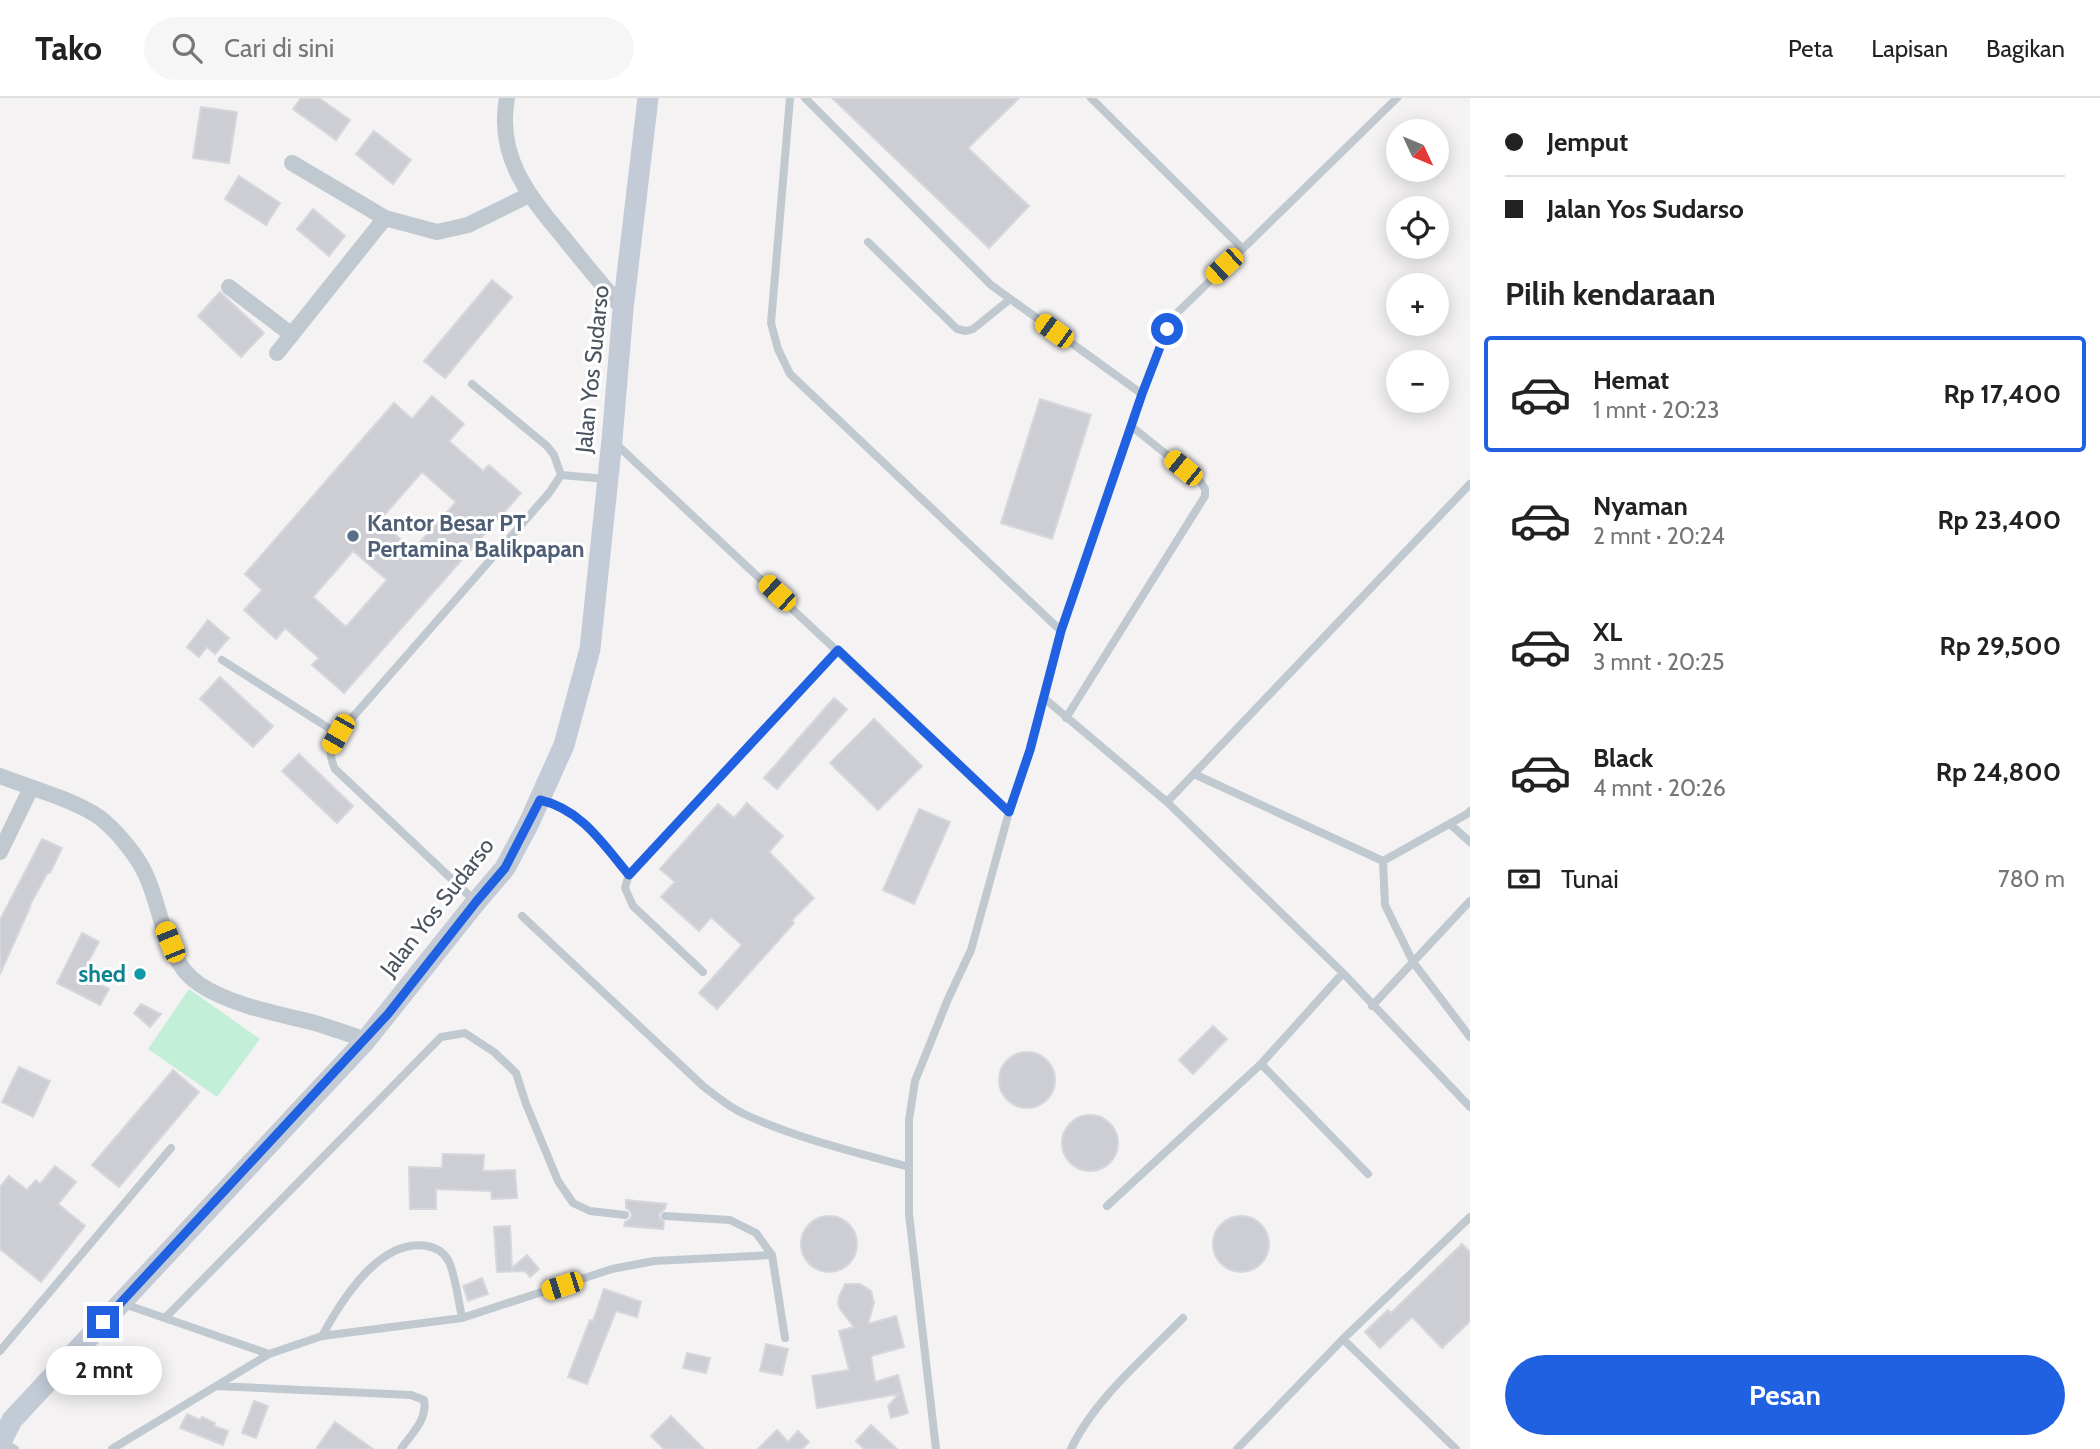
<!DOCTYPE html>
<html lang="id">
<head>
<meta charset="utf-8">
<style>
	:root { --surface:#fff; --page:#f6f6f6; --text:#222; --muted:#767676; --line:#e0e0e0; --accent:#1f61e1 }
	body { margin:0; font-family:Cabin,sans-serif; background:var(--page); color:var(--text); height:100vh; display:flex; flex-direction:column; font-size:26px; white-space:nowrap }
	* { box-sizing:border-box; margin:0 }
	p { font-size:23px; color:var(--muted) }
	.icon { flex:none; width:38px; height:38px; fill:none; stroke:currentColor; stroke-width:2; stroke-linecap:round; stroke-linejoin:round }
	.map { position:relative; flex:1; overflow:hidden }
	.details { display:flex; flex-direction:column; background:var(--surface); width:630px }
	.details>* { flex:none }
	.guide { display:grid; align-content:center; height:154px; padding:0 35px; background:var(--surface) }
	.needle { width:46px; rotate:134deg }
	.tools { position:absolute; left:1386px; top:21px; display:grid; gap:14px }
	.tools a { display:grid; place-items:center; width:63px; height:63px; border-radius:50%; background:var(--surface); box-shadow:0 4px 18px #0003; font-size:35px }
	.end { position:absolute; width:32px; height:32px; margin:-16px; border:9px solid #1f61e1; background:#fff; box-shadow:0 0 0 4px #fff }
	.from { border-radius:50% }
	.bubble { position:absolute; height:49px; border-radius:24px; background:var(--surface); box-shadow:0 4px 18px #0003; font-size:23px; font-weight:700; line-height:49px; text-align:center }
	.car { position:absolute; width:21px; height:42px; margin:-21px -10px; border-radius:9px; box-shadow:0 0 5px 2px #0007; background:linear-gradient(#f5c518 24%,#345 0 40%,#f5c518 0 76%,#345 0 86%,#f5c518 0) }
	.guide b { display:flex; align-items:center; gap:24px; height:66px; font-size:26px }
	.guide b+b { border-top:2px solid var(--line) }
	.guide i { width:18px; height:18px; background:var(--text) }
	ul { padding:0; list-style:none }
	li { display:flex; align-items:center; gap:21px; height:116px; margin:0 14px 10px; padding:0 21px; border:4px solid transparent; border-radius:7px }
	li div { flex:1 }
	li b { display:block; font-size:26px }
	li em { font-style:normal; font-weight:700 }
	li.current { border-color:var(--accent) }
	li>.icon { width:63px; height:63px; stroke-width:1.5 }
	h2 { padding:0 35px; font-size:32px; line-height:84px }
	.pay { display:flex; align-items:center; gap:18px; height:77px; padding:0 35px; font-size:26px }
	.pay p { margin-inline-start:auto }
	.cta { display:flex; gap:14px; margin-top:auto; padding:14px 35px }
	.cta a { flex:1; height:80px; border-radius:42px; background:var(--accent); color:#fff; font-size:28px; font-weight:700; line-height:80px; text-align:center }
	header { display:flex; align-items:center; gap:42px; box-sizing:border-box; height:98px; padding:0 35px; background:var(--surface); border-bottom:2px solid var(--line) }
	header strong { font-size:33px }
	nav { display:flex; gap:38px; margin-inline-start:auto; font-size:24px }
	.search { width:490px; height:63px; background:var(--page); display:flex; align-items:center; gap:18px; box-sizing:border-box; padding:0 24px; border-radius:38px; color:var(--muted); font-size:26px }
	main { display:flex; flex:1; min-height:0 }
	.map>svg:first-child { display:block }
</style>
</head>
<body>
<header>
<strong>Tako</strong>
<div class="search"><svg class="icon" aria-label="search" viewBox="0 0 24 24"><circle cx="10" cy="10" r="6"/><path d="M15 15l6 6"/></svg>Cari di sini</div>
<nav><a>Peta</a><a>Lapisan</a><a>Bagikan</a></nav>
</header>
<main>
<div class="map">
<svg width="1470" height="1351" viewBox="0 0 1470 1351">
	<rect width="100%" height="100%" fill="#f4f2f2"/>
	<path fill="#c3efd8" d="M 189,891 L 260,941 L 217,999 L 148,951 Z"/>
	<path fill="#ccced4" stroke="#d6d7dd" stroke-width="2" fill-rule="evenodd" d="M 301,0 L 319,0 L 350,22 L 336,42 L 293,11 Z
		M 832,0 L 1019,0 L 968,50 L 1029,108 L 989,150 Z
		M 201,9 L 237,14 L 229,65 L 193,60 Z
		M 374,33 L 411,62 L 393,86 L 356,56 Z
		M 239,78 L 280,105 L 266,127 L 225,101 Z
		M 313,111 L 345,138 L 329,158 L 297,131 Z
		M 492,182 L 512,199 L 445,280 L 424,263 Z
		M 220,194 L 264,235 L 241,259 L 198,218 Z
		M 432,298 L 464,326 L 449,343 L 483,373 L 489,367 L 521,395 L 344,595 L 312,567 L 319,560 L 285,530 L 276,541 L 244,512 L 262,492 L 245,476 L 394,305 L 412,321 ZM 422,374 L 456,404 L 413,452 L 379,423 ZM 353,453 L 387,482 L 346,529 L 313,499 Z
		M 1040,301 L 1091,317 L 1052,441 L 1001,425 Z
		M 208,522 L 229,540 L 215,556 L 207,549 L 199,559 L 187,549 Z
		M 220,579 L 273,628 L 253,649 L 200,601 Z
		M 834,600 L 847,611 L 777,691 L 764,680 Z
		M 874,621 L 922,668 L 878,712 L 830,665 Z
		M 299,656 L 353,708 L 337,725 L 282,673 Z
		M 747,705 L 783,738 L 769,754 L 814,800 L 792,822 L 794,825 L 717,911 L 699,895 L 742,847 L 711,819 L 699,833 L 661,799 L 675,784 L 660,771 L 718,706 L 734,720 Z
		M 919,711 L 950,724 L 914,806 L 883,792 Z
		M 42,741 L 62,750 L 50,775 L 48,774 L 29,809 L 30,809 L 0,876 L 0,822 Z
		M 82,835 L 99,844 L 81,877 L 109,891 L 100,907 L 57,885 Z
		M 141,906 L 161,916 L 150,929 L 134,915 Z
		M 1213,928 L 1227,941 L 1193,976 L 1179,962 Z
		M999 982a28 28 0 1 1 56 0a28 28 0 1 1-56 0Z
		M 19,969 L 50,983 L 33,1019 L 2,1004 Z
		M 173,972 L 199,994 L 119,1089 L 92,1067 Z
		M1062 1045a28 28 0 1 1 56 0a28 28 0 1 1-56 0Z
		M 443,1056 L 484,1057 L 483,1073 L 515,1072 L 517,1100 L 492,1101 L 491,1093 L 436,1091 L 436,1111 L 410,1111 L 409,1069 L 442,1070 Z
		M 55,1068 L 76,1084 L 58,1106 L 85,1128 L 41,1184 L 0,1151 L 0,1089 L 9,1078 L 27,1092 L 36,1082 L 40,1086 Z
		M 626,1102 L 666,1106 L 665,1111 L 662,1113 L 659,1117 L 660,1121 L 664,1124 L 663,1131 L 624,1128 L 625,1124 L 630,1121 L 632,1117 L 629,1112 L 626,1110 Z
		M801 1146a28 28 0 1 1 56 0a28 28 0 1 1-56 0Z
		M1213 1146a28 28 0 1 1 56 0a28 28 0 1 1-56 0Z
		M 510,1128 L 512,1170 L 527,1157 L 539,1171 L 530,1179 L 525,1173 L 497,1174 L 494,1129 Z
		M 1462,1146 L 1470,1154 L 1470,1223 L 1442,1250 L 1412,1219 L 1380,1250 L 1365,1234 L 1388,1212 L 1391,1215 Z
		M 482,1180 L 488,1196 L 468,1203 L 463,1188 Z
		M 845,1186 L 860,1186 L 871,1193 L 874,1205 L 868,1226 L 896,1218 L 904,1249 L 871,1258 L 875,1284 L 898,1277 L 908,1315 L 891,1320 L 888,1308 L 899,1296 L 817,1310 L 812,1278 L 849,1272 L 839,1233 L 854,1229 L 840,1211 L 838,1205 L 839,1199 Z
		M 604,1191 L 641,1204 L 637,1219 L 616,1213 L 587,1286 L 568,1279 L 590,1222 L 593,1223 Z
		M 766,1246 L 788,1251 L 782,1277 L 760,1273 Z
		M 687,1255 L 710,1260 L 706,1275 L 683,1270 Z
		M 254,1303 L 268,1308 L 256,1340 L 242,1335 Z
		M 187,1316 L 200,1322 L 202,1319 L 215,1325 L 214,1328 L 228,1333 L 223,1347 L 180,1330 Z
		M 671,1318 L 704,1351 L 664,1351 L 651,1338 Z
		M 335,1324 L 373,1351 L 316,1351 Z
		M 871,1327 L 897,1351 L 864,1351 L 856,1343 Z
		M 777,1332 L 788,1344 L 798,1333 L 809,1344 L 802,1351 L 758,1351 Z"/>
	<g fill="none" stroke-linecap="round" stroke-linejoin="round">
		<path stroke="#c0c8d0" stroke-width="8" d="M 790,0 L 771,225 L 778,251 L 790,276 L 1061,533
			M 805,0 L 991,187 L 1142,296
			M 1091,0 L 1243,151
			M 868,144 L 957,231 L 966,233 L 973,231 L 1009,202
			M 472,286 L 547,348 L 554,357 L 561,377
			M 615,345 L 1009,714
			M 561,377 L 607,381
			M 222,562 L 338,636
			M 1044,600 L 1167,704 L 1343,875 L 1470,1009
			M 1066,620 L 1205,398 L 1205,391 L 1201,384 L 1131,328
			M 1194,676 L 1383,763 L 1467,716 L 1470,713
			M 540,702 C 581,712 603,746 629,777
			M 1167,704 L 1470,386
			M 1450,726 L 1470,744
			M 1383,763 L 1385,807 L 1413,864 L 1470,939
			M 476,804 L 335,671 C 328,656 330,650 338,636 L 549,395 L 561,377
			M 522,818 L 703,988 C 716,998 729,1009 744,1016 C 796,1040 854,1054 909,1069
			M 703,874 L 633,808 L 625,790 L 628,779 L 838,552
			M 1372,908 L 1470,803
			M 1261,966 L 1368,1076
			M 1107,1108 L 1261,966 L 1343,875
			M 665,1118 L 730,1122 L 756,1135 L 772,1157 L 785,1240
			M 124,1206 L 269,1256
			M 165,1220 L 441,939 L 465,935 L 494,954 L 516,975 L 526,1006 L 558,1083 L 573,1105 L 590,1113 L 625,1117
			M 322,1238 C 341,1203 379,1140 427,1148 C 436,1150 443,1153 448,1162 C 455,1174 459,1206 462,1220
			M 1343,1241 L 1456,1351
			M 0,1253 L 171,1050
			M 216,1288 L 411,1297 L 424,1302 C 428,1322 411,1336 401,1351
			M 1,1344 L 15,1351
			M 112,1351 L 269,1256 L 322,1238 L 462,1220 L 612,1171 L 654,1163 L 772,1157
			M 936,1351 L 909,1116 L 909,1022 L 915,983 L 948,901 L 971,852 L 1009,714 L 1030,652 L 1061,533 L 1142,296 L 1167,231 L 1177,215 L 1397,0
			M 1071,1351 C 1094,1302 1145,1259 1183,1220
			M 1237,1351 L 1343,1241 L 1470,1119"/>
		<path stroke="#c0c8d0" stroke-width="16" d="M 507,0 C 496,59 529,98 564,140 C 583,164 603,188 623,211
			M 292,65 L 385,120 L 437,134 L 468,127 L 529,97
			M 229,189 L 292,237
			M 277,255 L 385,120
			M 0,678 C 30,690 73,701 99,719 C 116,732 137,757 146,777 C 162,812 164,862 199,886 C 230,907 279,916 315,925 C 332,930 349,936 366,942
			M 0,754 L 31,690"/>
		<path stroke="#c3cbd7" stroke-width="21" d="M 0,1346 L 12,1322 L 366,942 L 476,804 L 505,770 L 529,725 L 564,647 L 590,551 L 612,342 L 623,211 L 648,0"/>
	</g>
	<g fill="none" stroke-linecap="round" stroke-linejoin="round">
		<path stroke="#1f61e1" stroke-width="9" d="M 103,1224 L 388,916 L 476,804 L 505,770 L 540,702 C 581,711 603,746 629,777 L 838,552 L 1009,714 L 1030,652 L 1061,533 L 1142,296 L 1167,231"/>
	</g>
	<circle fill="#5c6f8a" stroke="#fff" stroke-width="2.5" cx="353" cy="438" r="7"/>
	<circle fill="#0f9aa8" stroke="#fff" stroke-width="2.5" cx="140" cy="876" r="7"/>
	<g text-anchor="middle" dominant-baseline="central" stroke-width="6" stroke-linejoin="round" paint-order="stroke">
		<g font-size="23" fill="#4a535f" stroke="#fff">
			<text transform="translate(592 271) rotate(-84)">Jalan Yos Sudarso</text>
			<text transform="translate(437 809) rotate(-52)">Jalan Yos Sudarso</text>
		</g>
		<g font-size="23" font-weight="bold" fill="#4e5e75" stroke="#fff" text-anchor="start">
			<text x="367" y="425">Kantor Besar PT<tspan x="367" dy="26">Pertamina Balikpapan</tspan></text>
		</g>
		<g font-size="23" font-weight="bold" fill="#0d838f" stroke="#fff" text-anchor="end">
			<text x="126" y="876">shed</text>
		</g>
	</g>
</svg>
<div class="tools">
<a><svg class="needle" viewBox="-14 -14 28 28"><path d="M0-13l5 13h-10z" fill="#e53935"/><path d="M0 13l5-13h-10z" fill="#767676"/></svg></a>
<a><svg class="icon" aria-label="locate" viewBox="0 0 24 24"><circle cx="12" cy="12" r="6"/><path d="M12 2v4M12 18v4M2 12h4M18 12h4"/></svg></a>
<a>+</a>
<a>−</a>
</div>
<i class="end from" style="left:1167px;top:231px"></i>
<i class="end" style="left:103px;top:1224px"></i>
<div class="bubble" style="left:46px;top:1248px;width:116px">2 mnt</div>
<i class="car" style="left:1224px;top:168px;rotate:227deg"></i>
<i class="car" style="left:1054px;top:233px;rotate:306deg"></i>
<i class="car" style="left:1183px;top:370px;rotate:309deg"></i>
<i class="car" style="left:777px;top:495px;rotate:313deg"></i>
<i class="car" style="left:338px;top:636px;rotate:210deg"></i>
<i class="car" style="left:170px;top:844px;rotate:338deg"></i>
<i class="car" style="left:562px;top:1188px;rotate:252deg"></i>
</div>
<section class="details">
<div class="guide">
<b><i class="from"></i>Jemput</b>
<b><i></i>Jalan Yos Sudarso</b>
</div>
<h2>Pilih kendaraan</h2>
<ul>
<li class="current"><svg class="icon" aria-label="car" viewBox="0 0 24 24"><path d="M5 17H2v-5l4-1 3-4h7l3 4 3 1v5h-3M9 17h6M6 11h13"/><circle cx="7" cy="17" r="2"/><circle cx="17" cy="17" r="2"/></svg><div><b>Hemat</b><p>1 mnt · 20:23</p></div><em>Rp 17,400</em></li>
<li><svg class="icon" aria-label="car" viewBox="0 0 24 24"><path d="M5 17H2v-5l4-1 3-4h7l3 4 3 1v5h-3M9 17h6M6 11h13"/><circle cx="7" cy="17" r="2"/><circle cx="17" cy="17" r="2"/></svg><div><b>Nyaman</b><p>2 mnt · 20:24</p></div><em>Rp 23,400</em></li>
<li><svg class="icon" aria-label="car" viewBox="0 0 24 24"><path d="M5 17H2v-5l4-1 3-4h7l3 4 3 1v5h-3M9 17h6M6 11h13"/><circle cx="7" cy="17" r="2"/><circle cx="17" cy="17" r="2"/></svg><div><b>XL</b><p>3 mnt · 20:25</p></div><em>Rp 29,500</em></li>
<li><svg class="icon" aria-label="car" viewBox="0 0 24 24"><path d="M5 17H2v-5l4-1 3-4h7l3 4 3 1v5h-3M9 17h6M6 11h13"/><circle cx="7" cy="17" r="2"/><circle cx="17" cy="17" r="2"/></svg><div><b>Black</b><p>4 mnt · 20:26</p></div><em>Rp 24,800</em></li>
</ul>
<div class="pay"><svg class="icon" aria-label="cash" viewBox="0 0 24 24"><path d="M3 7h18v10H3z"/><circle cx="12" cy="12" r="2"/></svg>Tunai<p>780 m</p></div>
<div class="cta"><a>Pesan</a></div>
</section>
</main>
</body>
</html>
